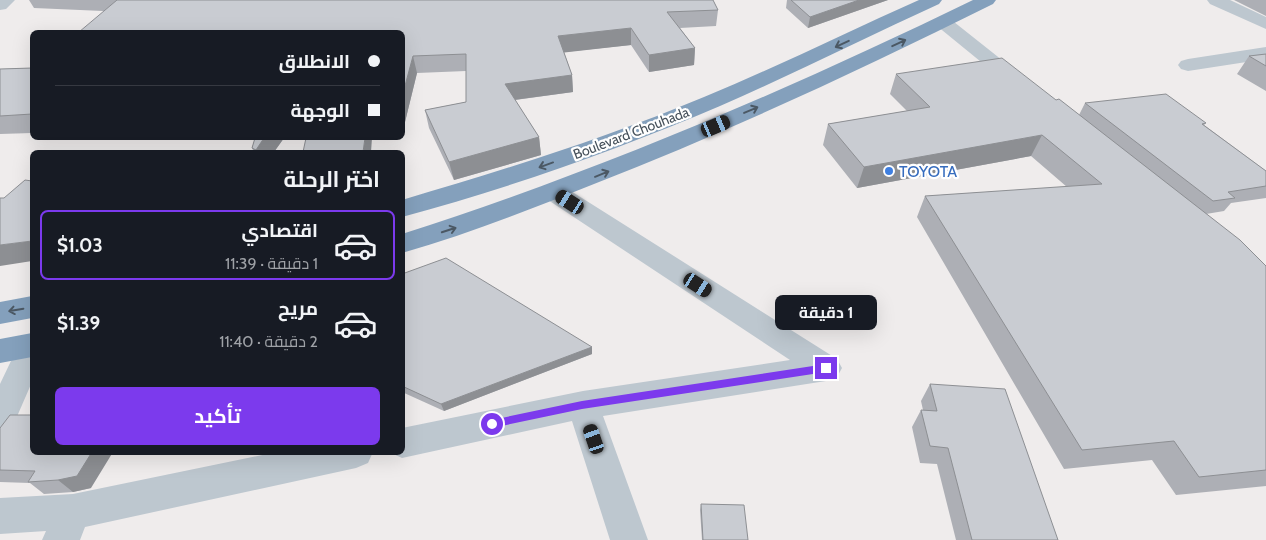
<!DOCTYPE html>
<html lang="ar">
<head>
<meta charset="utf-8">
<style>
	:root { --surface:#171b24; --page:#20242c; --text:#f1f3f6; --muted:#9ea1a6; --line:#363941; --accent:#7c3aed }
	body { margin:0; font-family:Cabin,Cairo,sans-serif; background:var(--page); color:var(--text); direction:rtl; height:100vh; display:flex; flex-direction:column; font-size:19px; white-space:nowrap }
	* { box-sizing:border-box; margin:0 }
	p { font-size:16px; color:var(--muted) }
	.icon { flex:none; width:28px; height:28px; fill:none; stroke:currentColor; stroke-width:2; stroke-linecap:round; stroke-linejoin:round }
	.map { position:relative; flex:1; overflow:hidden; direction:ltr }
	.drawer { position:absolute; left:30px; top:150px; width:375px; height:305px; display:flex; flex-direction:column; background:var(--surface); border-radius:8px; box-shadow:0 5px 20px #0002; direction:rtl }
	.drawer>* { flex:none }
	.top-card { position:absolute; left:30px; top:30px; width:375px; height:110px; border-radius:8px; box-shadow:0 5px 20px #0002; direction:rtl; display:grid; align-content:center; height:110px; padding:0 25px; background:var(--surface) }
	.end { position:absolute; width:22px; height:22px; margin:-11px; border:6px solid #7c3aed; background:#fff; box-shadow:0 0 0 2px #fff }
	.from { border-radius:50% }
	.bubble { position:absolute; height:35px; border-radius:8px; background:var(--surface); box-shadow:0 5px 20px #0002; font-size:16px; font-weight:700; line-height:35px; text-align:center; direction:rtl }
	.car { position:absolute; width:15px; height:30px; margin:-15px -8px; border-radius:6px; box-shadow:0 0 4px 1px #0007; background:linear-gradient(#222 24%,#8ab4d8 0 40%,#222 0 76%,#8ab4d8 0 86%,#222 0) }
	.top-card b { display:flex; align-items:center; gap:18px; height:48px; font-size:19px }
	.top-card b+b { border-top:1px solid var(--line) }
	.top-card i { width:12px; height:12px; background:var(--text) }
	ul { padding:0; list-style:none }
	li { display:flex; align-items:center; gap:15px; height:70px; margin:0 10px 8px; padding:0 15px; border:2px solid transparent; border-radius:8px }
	li div { flex:1 }
	li b { display:block; font-size:19px }
	li em { font-style:normal; font-weight:700 }
	li.active { border-color:var(--accent) }
	li>.icon { width:45px; height:45px; stroke-width:1.5 }
	h2 { padding:0 25px; font-size:22px; line-height:60px }
	.button { display:flex; gap:10px; margin-top:auto; padding:10px 25px }
	.button a { flex:1; height:58px; border-radius:8px; background:var(--accent); color:#fff; font-size:20px; font-weight:700; line-height:58px; text-align:center }
	.map>svg:first-child { display:block }
</style>
</head>
<body>
<div class="map">
<svg width="1266" height="540" viewBox="0 0 1266 540">
	<rect width="100%" height="100%" fill="#efecec"/>
	<g fill="none" stroke-linecap="round" stroke-linejoin="round">
		<path fill="#bdc7cf" fill-rule="evenodd" d="M 0,0 L 15,0 L 6,9 L 0,10 Z
			M 1207,0 L 1230,0 L 1266,17 L 1266,29 L 1210,4 Z
			M 943,17 L 949,18 L 1027,80 L 1030,84 L 1027,88 L 1020,90 L 1013,88 L 937,26 L 934,22 L 937,18 Z
			M 1266,47 L 1266,59 L 1188,71 L 1181,69 L 1178,65 L 1181,61 L 1188,59 Z
			M 554,184 L 563,186 L 837,359 L 842,368 L 837,377 L 826,381 L 603,416 L 648,540 L 610,540 L 572,421 L 402,458 L 389,452 L 402,452 L 402,428 L 583,391 L 790,360 L 545,198 L 542,192 L 545,186 Z
			M 32,337 L 32,382 L 12,428 L 0,432 L 0,384 L 21,340 Z
			M 277,452 L 373,452 L 368,463 L 356,468 L 85,527 L 80,540 L 42,540 L 46,531 L 0,534 L 0,498 L 73,494 Z"/>
		<path fill="#84a0bc" fill-rule="evenodd" d="M 919,0 L 942,0 L 939,4 C 866,37 794,74 720,106 C 617,150 510,188 402,217 L 402,200 C 504,170 606,138 704,97 C 777,67 847,32 919,0 Z
			M 973,0 L 996,0 L 993,4 C 862,69 730,131 594,184 C 531,209 468,234 402,253 L 402,234 C 599,171 788,90 973,0 Z
			M 32,296 L 32,318 L 0,324 L 0,302 Z
			M 32,333 L 32,357 L 0,363 L 0,339 Z"/>
	</g>
	<path fill="#adafb5" d="M 29,0 L 713,0 L 718,10 L 716,26 L 680,28 L 695,48 L 694,65 L 649,72 L 631,45 L 564,52 L 572,75 L 573,92 L 515,100 L 539,137 L 541,155 L 454,180 L 429,128 L 425,110 L 466,102 L 466,71 L 417,73 L 405,122 L 402,122 L 402,32 L 103,11 L 34,8 Z
		M 787,0 L 888,0 L 808,28 L 786,8 Z
		M 1234,0 L 1266,0 L 1266,16 Z
		M 1266,54 L 1266,91 L 1237,74 L 1249,56 Z
		M 32,68 L 32,133 L 0,134 L 0,69 Z
		M 896,74 L 1056,100 L 1079,115 L 1085,103 L 1206,123 L 1204,125 L 1266,171 L 1266,198 L 1231,203 L 1224,211 L 1206,214 L 1266,266 L 1266,486 L 1176,495 L 1152,460 L 1064,469 L 917,217 L 925,196 L 1067,187 L 1031,156 L 857,188 L 823,145 L 828,124 L 907,111 L 890,94 Z
		M 255,138 L 284,138 L 274,152 L 254,152 L 252,148 Z
		M 402,274 L 592,347 L 592,354 L 444,411 L 402,392 Z
		M 930,384 L 1058,540 L 956,540 L 937,464 L 920,463 L 912,427 L 921,410 L 923,410 L 921,401 Z
		M 0,428 L 91,488 L 73,492 L 44,494 L 30,483 L 0,482 Z
		M 701,504 L 748,540 L 702,540 L 700,510 Z"/>
	<path fill="#8d8f93" d="M 859,0 L 888,0 L 808,28 L 810,17 Z
		M 631,28 L 631,45 L 560,53 L 558,36 Z
		M 695,48 L 694,65 L 649,72 L 649,55 Z
		M 413,56 L 417,73 L 405,122 L 402,111 L 402,97 Z
		M 572,75 L 573,92 L 507,101 L 505,84 Z
		M 1042,135 L 1031,156 L 857,188 L 864,167 Z
		M 539,137 L 541,155 L 454,180 L 449,162 Z
		M 264,138 L 284,138 L 274,152 L 257,152 L 256,150 Z
		M 365,138 L 372,138 L 371,152 L 363,152 Z
		M 32,241 L 32,261 L 0,266 L 0,245 Z
		M 592,347 L 592,354 L 444,411 L 441,404 Z
		M 92,452 L 113,452 L 91,488 L 73,492 L 58,480 Z"/>
	<path fill="#c9ccd2" stroke="#8d8f93" d="M 117,0 L 713,0 L 718,10 L 667,12 L 695,48 L 649,55 L 631,28 L 558,36 L 572,75 L 505,84 L 539,137 L 449,162 L 425,110 L 466,102 L 466,54 L 413,56 L 402,97 L 402,32 L 79,32 Z
		M 791,0 L 859,0 L 810,17 Z
		M 1266,54 L 1266,66 L 1249,56 Z
		M 1002,58 L 1056,100 L 1059,99 L 1240,240 L 1266,266 L 1266,470 L 1199,477 L 1174,441 L 1082,450 L 925,196 L 1102,184 L 1042,135 L 864,167 L 828,124 L 930,107 L 896,74 Z
		M 32,68 L 32,114 L 0,116 L 0,69 Z
		M 1166,94 L 1206,123 L 1202,124 L 1266,171 L 1266,186 L 1228,192 L 1235,198 L 1213,201 L 1085,103 Z
		M 255,138 L 264,138 L 256,150 L 252,148 Z
		M 306,138 L 365,138 L 363,152 L 303,152 Z
		M 25,180 L 32,181 L 32,241 L 0,245 L 0,198 L 4,198 Z
		M 446,258 L 592,347 L 441,404 L 402,386 L 402,274 Z
		M 930,384 L 1005,389 L 1058,540 L 972,540 L 948,448 L 930,446 L 921,410 L 937,411 Z
		M 10,415 L 32,415 L 32,452 L 92,452 L 77,476 L 58,480 L 28,482 L 35,471 L 0,470 L 0,428 Z
		M 701,504 L 744,505 L 748,540 L 703,540 Z"/>
	<defs><path id="oneway-shaft" d="M-6 0H5M1.5-3L5.5 0L1.5 3" fill="none" stroke-width="1.6" stroke-linecap="round" stroke-linejoin="round" transform="scale(1.25)"/></defs>
	<g stroke="#4b5864">
		<use href="#oneway-shaft" transform="translate(899 43) rotate(-25)"/>
		<use href="#oneway-shaft" transform="translate(842 44) rotate(155)"/>
		<use href="#oneway-shaft" transform="translate(751 110) rotate(-23)"/>
		<use href="#oneway-shaft" transform="translate(546 165) rotate(160)"/>
		<use href="#oneway-shaft" transform="translate(602 174) rotate(-22)"/>
		<use href="#oneway-shaft" transform="translate(449 230) rotate(-18)"/>
		<use href="#oneway-shaft" transform="translate(16 310) rotate(170)"/>
	</g>
	<path fill="#7c3aed" d="M 826,364 L 831,368 L 826,372 L 582,409 L 492,428 L 488,424 L 492,420 L 582,401 Z"/>
	<circle fill="#3f7fe0" stroke="#fff" stroke-width="2" cx="889" cy="171" r="5"/>
	<g text-anchor="middle" dominant-baseline="central" stroke-width="4.5" stroke-linejoin="round" paint-order="stroke">
		<g font-size="14" fill="#45505a" stroke="#fff">
			<text transform="translate(631 133) rotate(-21)">Boulevard Chouhada</text>
		</g>
		<g font-size="16" fill="#366cbe" stroke="#fff" text-anchor="start">
			<text x="899" y="171">TOYOTA</text>
		</g>
	</g>
</svg>
<i class="end from" style="left:492px;top:424px"></i>
<i class="end" style="left:826px;top:368px"></i>
<div class="bubble" style="left:775px;top:295px;width:102px">1 دقيقة</div>
<i class="car" style="left:716px;top:126px;rotate:67deg"></i>
<i class="car" style="left:570px;top:202px;rotate:303deg"></i>
<i class="car" style="left:698px;top:285px;rotate:123deg"></i>
<i class="car" style="left:594px;top:439px;rotate:341deg"></i>
<div class="top-card">
<b><i class="from"></i>الانطلاق</b>
<b><i></i>الوجهة</b>
</div>
<section class="drawer">
<h2>اختر الرحلة</h2>
<ul>
<li class="active"><svg class="icon" aria-label="car" viewBox="0 0 24 24"><path d="M5 17H2v-5l4-1 3-4h7l3 4 3 1v5h-3M9 17h6M6 11h13"/><circle cx="7" cy="17" r="2"/><circle cx="17" cy="17" r="2"/></svg><div><b>اقتصادي</b><p>1 دقيقة · 11:39</p></div><em>$1.03</em></li>
<li><svg class="icon" aria-label="car" viewBox="0 0 24 24"><path d="M5 17H2v-5l4-1 3-4h7l3 4 3 1v5h-3M9 17h6M6 11h13"/><circle cx="7" cy="17" r="2"/><circle cx="17" cy="17" r="2"/></svg><div><b>مريح</b><p>2 دقيقة · 11:40</p></div><em>$1.39</em></li>
</ul>
<div class="button"><a>تأكيد</a></div>
</section>
</div>
</body>
</html>
